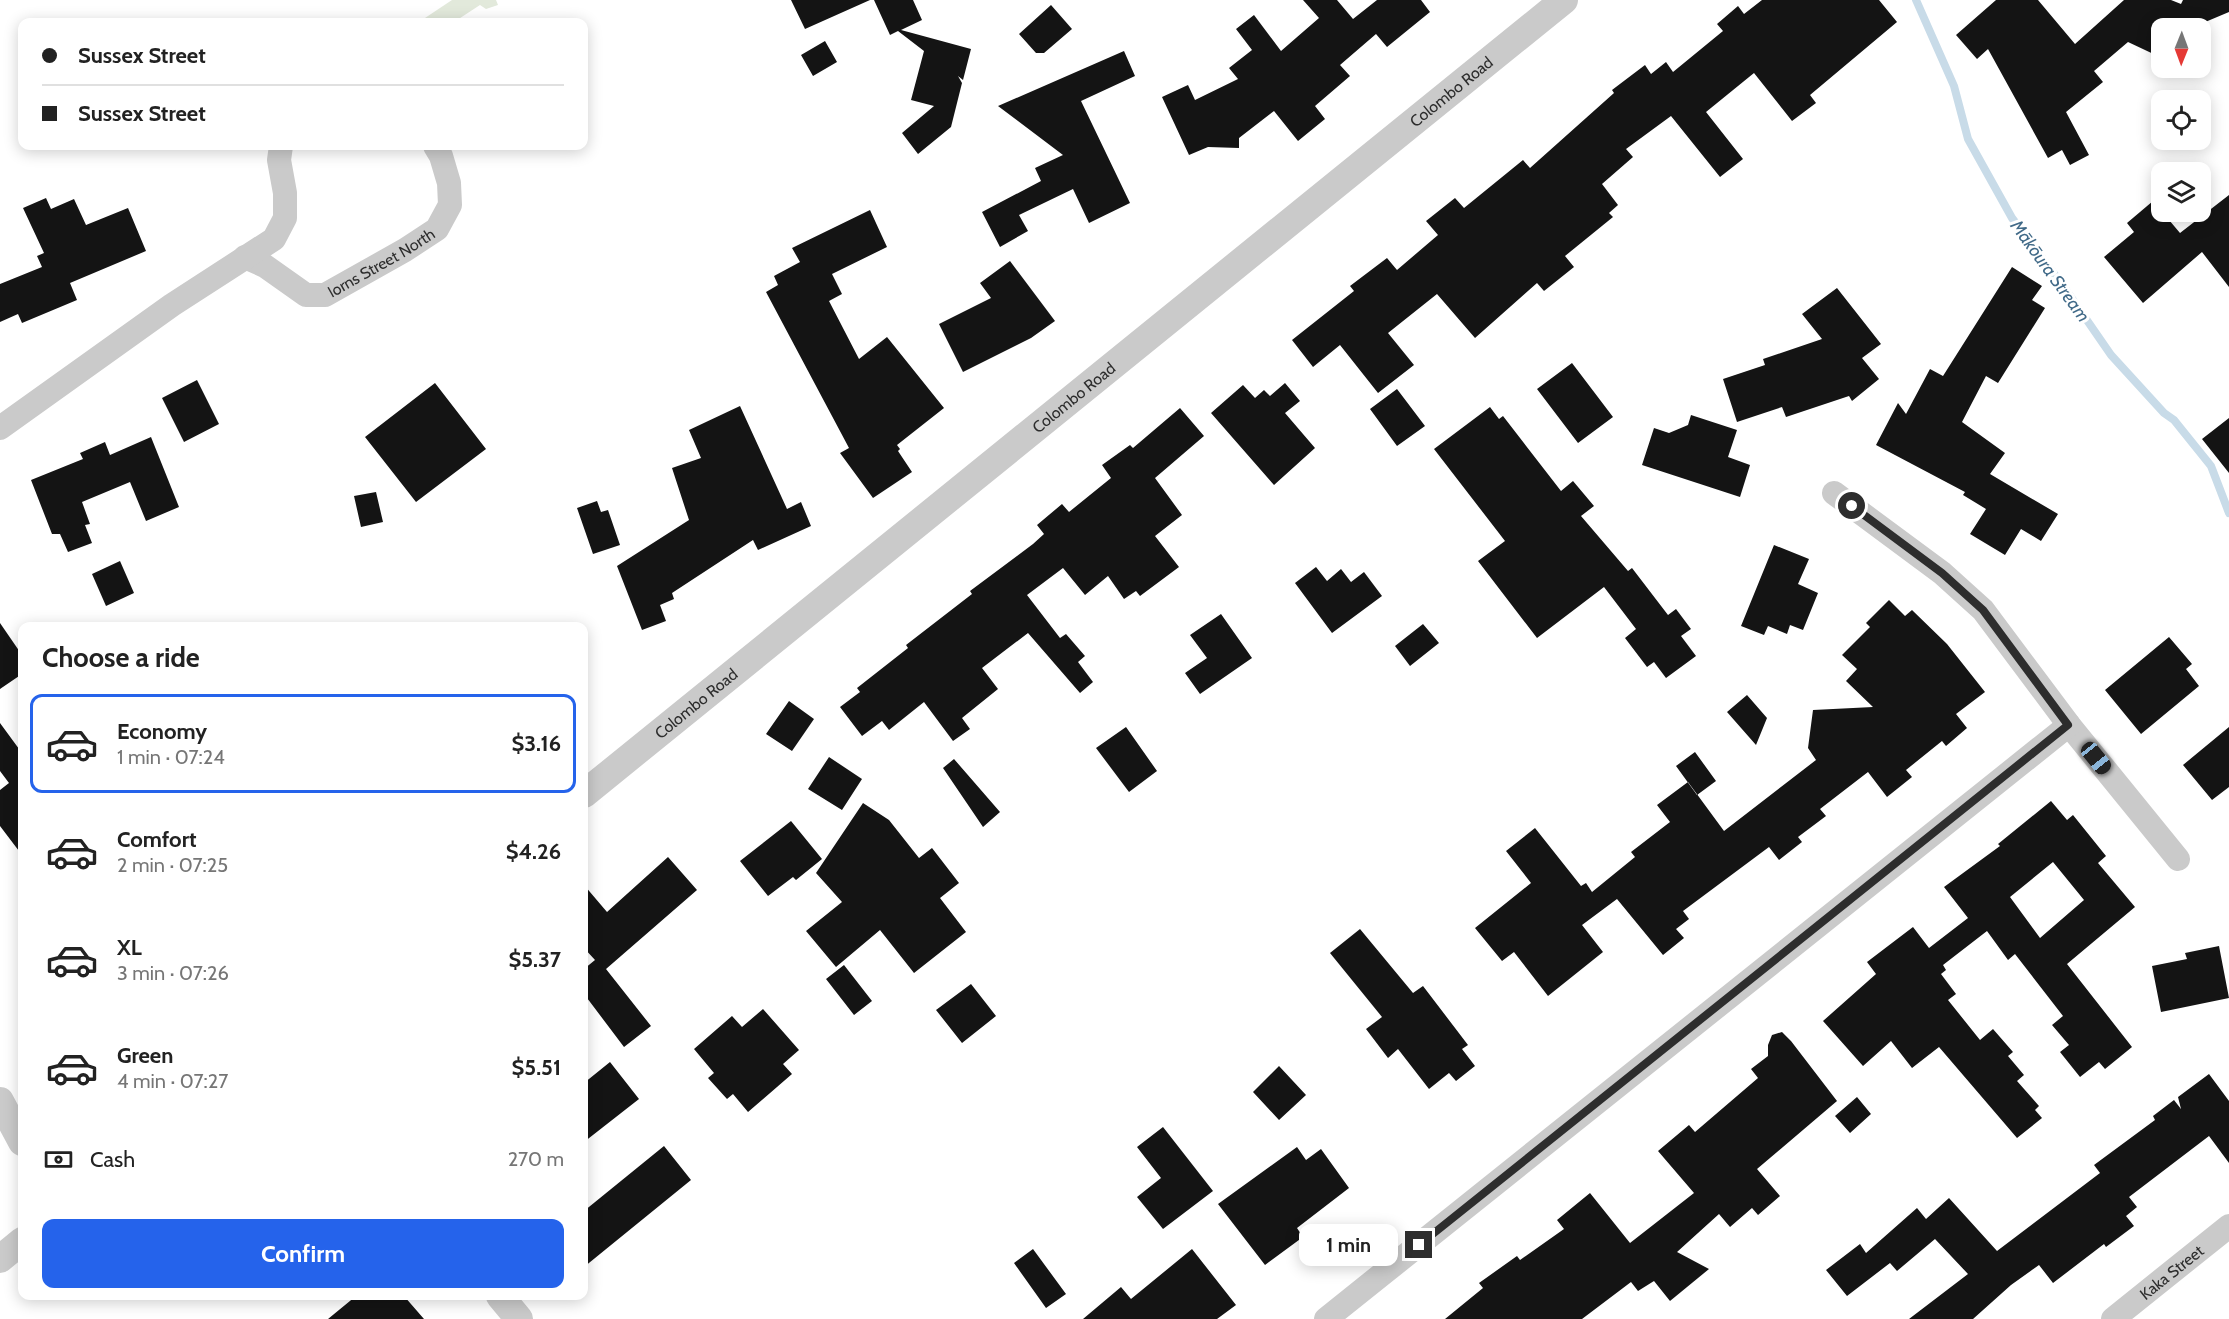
<!DOCTYPE html>
<html lang="en">
<head>
<meta charset="utf-8">
<style>
	:root { --surface:#fff; --page:#f6f6f6; --text:#222; --muted:#767676; --line:#e0e0e0; --accent:#2563eb }
	body { margin:0; font-family:Cabin,sans-serif; background:var(--page); color:var(--text); height:100vh; display:flex; flex-direction:column; font-size:22px; white-space:nowrap }
	* { box-sizing:border-box; margin:0 }
	p { font-size:20px; color:var(--muted) }
	.icon { flex:none; width:33px; height:33px; fill:none; stroke:currentColor; stroke-width:2; stroke-linecap:round; stroke-linejoin:round }
	.map { position:relative; flex:1; overflow:hidden }
	.panel { position:absolute; left:18px; top:622px; width:570px; height:678px; display:flex; flex-direction:column; background:var(--surface); border-radius:12px; box-shadow:0 3px 15px #0003 }
	.panel>* { flex:none }
	.guide { position:absolute; left:18px; top:18px; width:570px; height:132px; border-radius:12px; box-shadow:0 3px 15px #0003; display:grid; align-content:center; height:132px; padding:0 24px; background:var(--surface) }
	.needle { width:39px; rotate:181deg }
	.tools { position:absolute; left:2151px; top:18px; display:grid; gap:12px }
	.tools a { display:grid; place-items:center; width:60px; height:60px; border-radius:12px; background:var(--surface); box-shadow:0 3px 15px #0003; font-size:30px }
	.end { position:absolute; width:27px; height:27px; margin:-14px; border:8px solid #2d2d2d; background:#fff; box-shadow:0 0 0 3px #fff }
	.from { border-radius:50% }
	.bubble { position:absolute; height:42px; border-radius:12px; background:var(--surface); box-shadow:0 3px 15px #0003; font-size:20px; font-weight:700; line-height:42px; text-align:center }
	.car { position:absolute; width:18px; height:36px; margin:-18px -9px; border-radius:8px; box-shadow:0 0 4px 2px #0007; background:linear-gradient(#222 24%,#8ab4d8 0 40%,#222 0 76%,#8ab4d8 0 86%,#222 0) }
	.guide b { display:flex; align-items:center; gap:21px; height:57px; font-size:22px }
	.guide b+b { border-top:2px solid var(--line) }
	.guide i { width:15px; height:15px; background:var(--text) }
	ul { padding:0; list-style:none }
	li { display:flex; align-items:center; gap:18px; height:99px; margin:0 12px 9px; padding:0 12px; border:3px solid transparent; border-radius:12px }
	li div { flex:1 }
	li b { display:block; font-size:22px }
	li em { font-style:normal; font-weight:700 }
	li.selected { border-color:var(--accent) }
	li>.icon { width:54px; height:54px; stroke-width:1.5 }
	h2 { padding:0 24px; font-size:27px; line-height:72px }
	.pay { display:flex; align-items:center; gap:15px; height:66px; padding:0 24px; font-size:22px }
	.pay p { margin-inline-start:auto }
	.primary-button { display:flex; gap:12px; margin-top:auto; padding:12px 24px }
	.primary-button a { flex:1; height:69px; border-radius:12px; background:var(--accent); color:#fff; font-size:24px; font-weight:700; line-height:69px; text-align:center }
	.map>svg:first-child { display:block }
</style>
</head>
<body>
<div class="map">
<svg width="2229" height="1319" viewBox="0 0 2229 1319">
	<rect width="100%" height="100%" fill="#fff"/>
	<path fill="#e2e9db" d="M 452,0 L 496,0 L 498,5 L 486,9 L 480,5 L 454,22 L 419,22 Z"/>
	<g fill="none" stroke-linecap="round" stroke-linejoin="round">
		<path stroke="#c8dbe8" stroke-width="8" d="M 1916,0 L 1954,86 L 1968,139 L 2012,218 L 2064,287 L 2111,355 L 2164,413 L 2174,420 L 2211,466 L 2229,513"/>
	</g>
	<path fill="#141414" fill-rule="evenodd" d="M 791,0 L 870,0 L 805,29 Z
		M 874,0 L 913,0 L 922,20 L 901,30 L 971,49 L 963,80 L 958,76 L 962,83 L 951,127 L 918,154 L 902,133 L 934,106 L 911,100 L 924,51 L 898,31 L 890,35 Z
		M 1303,0 L 1337,0 L 1353,19 L 1377,0 L 1421,0 L 1430,12 L 1387,47 L 1376,34 L 1340,65 L 1350,76 L 1315,106 L 1325,119 L 1298,141 L 1274,111 L 1239,138 L 1239,148 L 1208,147 L 1189,155 L 1162,97 L 1188,85 L 1195,100 L 1238,79 L 1229,68 L 1252,50 L 1236,29 L 1254,15 L 1281,51 L 1319,18 Z
		M 1762,0 L 1879,0 L 1897,22 L 1810,95 L 1816,103 L 1792,121 L 1754,73 L 1706,112 L 1743,159 L 1720,177 L 1671,116 L 1626,149 L 1633,157 L 1602,184 L 1618,205 L 1609,213 L 1613,217 L 1565,256 L 1574,267 L 1544,291 L 1537,283 L 1475,338 L 1437,294 L 1388,333 L 1414,365 L 1378,393 L 1340,345 L 1313,367 L 1292,340 L 1354,291 L 1350,286 L 1387,258 L 1397,270 L 1438,235 L 1426,221 L 1455,198 L 1464,208 L 1523,160 L 1530,168 L 1614,93 L 1612,90 L 1645,65 L 1651,74 L 1666,62 L 1673,72 L 1723,31 L 1717,24 L 1738,6 L 1744,14 Z
		M 1996,0 L 2038,0 L 2075,44 L 2124,0 L 2171,0 L 2181,4 L 2183,0 L 2229,0 L 2229,12 L 2191,28 L 2162,28 L 2162,58 L 2128,42 L 2094,71 L 2103,82 L 2066,112 L 2089,155 L 2070,165 L 2062,150 L 2048,158 L 1988,49 L 1977,59 L 1956,35 Z
		M 1051,5 L 1072,29 L 1044,53 L 1036,53 L 1019,34 Z
		M 825,41 L 837,62 L 813,76 L 801,55 Z
		M 1124,51 L 1135,76 L 1081,101 L 1130,203 L 1089,223 L 1073,189 L 1019,215 L 1028,231 L 1000,247 L 982,212 L 1041,181 L 1035,168 L 1063,155 L 998,106 Z
		M 2229,195 L 2229,287 L 2202,252 L 2143,303 L 2104,257 L 2134,232 L 2127,223 L 2153,201 L 2180,233 Z
		M 46,198 L 51,209 L 74,199 L 86,225 L 128,208 L 146,251 L 70,283 L 77,300 L 22,323 L 18,314 L 0,322 L 0,284 L 42,267 L 37,256 L 44,253 L 23,208 Z
		M 870,210 L 887,247 L 832,274 L 842,294 L 829,301 L 859,359 L 887,337 L 944,408 L 897,445 L 900,449 L 898,451 L 912,472 L 873,498 L 840,453 L 849,448 L 766,292 L 778,285 L 774,276 L 800,262 L 792,248 Z
		M 1010,261 L 1055,321 L 1031,338 L 963,372 L 939,324 L 991,298 L 980,283 Z
		M 2012,267 L 2042,286 L 2032,300 L 2045,308 L 1998,383 L 1986,376 L 1962,422 L 2005,453 L 1990,474 L 2058,514 L 2041,541 L 2021,529 L 2005,555 L 1970,534 L 1986,509 L 1963,495 L 1965,492 L 1876,445 L 1898,403 L 1906,414 L 1930,369 L 1943,376 Z
		M 1837,288 L 1881,344 L 1862,358 L 1879,379 L 1852,401 L 1849,396 L 1786,417 L 1782,407 L 1737,422 L 1723,379 L 1765,365 L 1763,359 L 1822,339 L 1802,314 Z
		M 1572,363 L 1613,417 L 1578,443 L 1537,389 Z
		M 197,380 L 219,424 L 184,442 L 162,398 Z
		M 435,383 L 486,449 L 416,502 L 365,437 Z
		M 1285,383 L 1300,401 L 1285,413 L 1315,448 L 1274,485 L 1211,413 L 1243,385 L 1255,398 L 1264,390 L 1270,396 Z
		M 1397,389 L 1425,426 L 1397,446 L 1370,409 Z
		M 740,406 L 787,509 L 801,502 L 811,526 L 758,550 L 753,540 L 672,593 L 674,599 L 660,605 L 666,621 L 642,630 L 617,566 L 689,520 L 672,468 L 701,458 L 689,430 Z
		M 1490,407 L 1499,419 L 1503,416 L 1561,491 L 1573,481 L 1594,506 L 1581,516 L 1628,571 L 1632,568 L 1668,615 L 1676,609 L 1691,629 L 1681,636 L 1696,656 L 1666,678 L 1654,662 L 1647,667 L 1625,638 L 1636,629 L 1604,587 L 1537,638 L 1478,561 L 1505,541 L 1434,449 Z
		M 1180,408 L 1204,436 L 1155,478 L 1182,515 L 1155,536 L 1179,567 L 1140,596 L 1136,591 L 1124,599 L 1108,576 L 1085,595 L 1063,568 L 1027,595 L 1060,638 L 1066,634 L 1085,656 L 1078,662 L 1093,682 L 1080,693 L 1028,633 L 982,668 L 998,689 L 962,718 L 970,729 L 953,741 L 924,702 L 889,730 L 882,721 L 862,736 L 840,707 L 860,692 L 857,688 L 908,648 L 906,645 L 972,594 L 970,591 L 1033,544 L 1044,534 L 1037,525 L 1062,504 L 1069,512 L 1111,478 L 1102,465 L 1130,445 L 1133,448 Z
		M 1691,415 L 1737,430 L 1728,457 L 1750,465 L 1740,497 L 1642,465 L 1654,428 L 1669,433 L 1688,425 Z
		M 2229,418 L 2229,473 L 2202,439 Z
		M 151,437 L 179,507 L 146,521 L 130,482 L 82,502 L 90,524 L 85,525 L 92,543 L 68,552 L 60,534 L 52,534 L 31,480 L 83,459 L 80,453 L 105,442 L 110,455 Z
		M 376,492 L 383,522 L 361,527 L 354,496 Z
		M 597,501 L 601,512 L 608,510 L 620,545 L 593,554 L 577,508 Z
		M 1774,545 L 1809,559 L 1798,584 L 1818,593 L 1803,630 L 1790,625 L 1787,634 L 1768,626 L 1764,635 L 1741,626 Z
		M 120,561 L 134,593 L 106,606 L 92,574 Z
		M 1316,567 L 1327,581 L 1341,569 L 1351,582 L 1364,572 L 1382,596 L 1332,633 L 1295,583 Z
		M 1889,600 L 1905,616 L 1912,610 L 1947,644 L 1985,692 L 1956,714 L 1967,728 L 1946,746 L 1942,741 L 1906,770 L 1912,777 L 1887,797 L 1868,772 L 1820,809 L 1826,816 L 1798,837 L 1802,842 L 1779,860 L 1769,847 L 1683,911 L 1689,919 L 1676,929 L 1684,938 L 1663,955 L 1617,899 L 1582,925 L 1603,952 L 1548,996 L 1514,952 L 1502,961 L 1475,928 L 1531,883 L 1506,851 L 1535,828 L 1581,886 L 1586,883 L 1592,892 L 1635,857 L 1631,852 L 1670,822 L 1657,805 L 1688,782 L 1724,831 L 1816,760 L 1808,748 L 1813,710 L 1873,707 L 1846,681 L 1857,669 L 1842,655 L 1870,627 L 1866,623 Z
		M 1221,614 L 1252,658 L 1200,694 L 1185,673 L 1207,658 L 1190,635 Z
		M 0,623 L 22,655 L 22,674 L 0,689 Z
		M 1423,624 L 1439,643 L 1410,666 L 1395,646 Z
		M 2169,637 L 2192,664 L 2186,669 L 2199,686 L 2141,734 L 2105,690 Z
		M 1747,695 L 1767,718 L 1756,745 L 1727,712 Z
		M 789,701 L 814,719 L 792,751 L 766,734 Z
		M 0,723 L 22,753 L 22,855 L 0,826 L 0,790 L 9,783 L 0,771 Z
		M 1126,727 L 1157,771 L 1129,792 L 1096,748 Z
		M 2229,727 L 2229,787 L 2212,800 L 2183,765 Z
		M 1695,752 L 1716,781 L 1697,795 L 1676,766 Z
		M 829,757 L 862,779 L 842,810 L 808,789 Z
		M 954,759 L 1000,812 L 983,827 L 943,768 Z
		M 2051,801 L 2067,820 L 2073,815 L 2106,856 L 2098,863 L 2135,907 L 2067,964 L 2132,1047 L 2105,1069 L 2099,1062 L 2080,1077 L 2060,1052 L 2069,1045 L 2052,1025 L 2063,1016 L 2015,954 L 2008,960 L 1987,931 L 1943,965 L 1946,970 L 1941,974 L 1956,994 L 1948,1000 L 1980,1040 L 1993,1029 L 2013,1052 L 2008,1056 L 2024,1075 L 2017,1081 L 2039,1106 L 2035,1110 L 2042,1118 L 2017,1138 L 1939,1047 L 1912,1068 L 1891,1041 L 1863,1066 L 1823,1021 L 1876,974 L 1867,962 L 1913,927 L 1929,948 L 1968,918 L 1944,887 L 2000,846 L 1998,844 ZM 2053,862 L 2084,900 L 2040,938 L 2010,897 Z
		M 863,803 L 889,820 L 919,858 L 932,848 L 959,883 L 940,898 L 966,932 L 914,973 L 880,930 L 836,967 L 806,931 L 842,902 L 816,873 Z
		M 791,821 L 822,859 L 796,880 L 793,877 L 768,896 L 740,861 Z
		M 668,857 L 697,890 L 606,969 L 651,1026 L 624,1047 L 584,994 L 584,969 L 595,960 L 584,948 L 584,885 L 607,912 Z
		M 1360,929 L 1413,993 L 1423,986 L 1468,1045 L 1462,1049 L 1475,1066 L 1456,1081 L 1449,1073 L 1429,1089 L 1398,1049 L 1388,1058 L 1366,1029 L 1382,1017 L 1330,953 Z
		M 2219,946 L 2229,998 L 2161,1012 L 2152,966 L 2187,959 L 2185,953 Z
		M 844,965 L 872,1001 L 854,1015 L 826,979 Z
		M 971,984 L 996,1016 L 962,1043 L 936,1010 Z
		M 763,1009 L 799,1050 L 783,1064 L 792,1074 L 748,1112 L 733,1094 L 727,1099 L 708,1078 L 714,1073 L 694,1049 L 732,1016 L 742,1027 Z
		M 1782,1032 L 1791,1041 L 1837,1101 L 1757,1169 L 1780,1196 L 1758,1215 L 1752,1208 L 1730,1227 L 1719,1214 L 1677,1252 L 1709,1269 L 1670,1301 L 1654,1281 L 1638,1291 L 1631,1282 L 1582,1319 L 1445,1319 L 1483,1288 L 1479,1283 L 1517,1256 L 1520,1260 L 1564,1229 L 1557,1220 L 1590,1193 L 1630,1243 L 1694,1193 L 1658,1151 L 1689,1125 L 1695,1132 L 1758,1078 L 1751,1069 L 1768,1056 L 1768,1045 L 1772,1035 Z
		M 610,1062 L 639,1099 L 584,1142 L 584,1083 Z
		M 1279,1066 L 1306,1095 L 1279,1120 L 1253,1092 Z
		M 2209,1074 L 2229,1101 L 2229,1163 L 2209,1136 L 2129,1197 L 2137,1207 L 2126,1216 L 2134,1226 L 2106,1247 L 2104,1244 L 2053,1283 L 2039,1265 L 2011,1285 L 1973,1319 L 1909,1319 L 1968,1274 L 1935,1239 L 1897,1271 L 1890,1263 L 1847,1296 L 1826,1270 L 1860,1244 L 1866,1253 L 1917,1208 L 1926,1219 L 1949,1198 L 1997,1251 L 2100,1173 L 2094,1165 L 2155,1120 L 2153,1116 L 2174,1100 L 2181,1109 L 2178,1097 Z
		M 1857,1097 L 1871,1114 L 1850,1133 L 1835,1116 Z
		M 1163,1127 L 1213,1191 L 1163,1229 L 1137,1197 L 1161,1178 L 1137,1147 Z
		M 664,1146 L 691,1180 L 584,1267 L 584,1211 Z
		M 1297,1147 L 1306,1160 L 1321,1149 L 1349,1188 L 1297,1228 L 1303,1237 L 1265,1265 L 1218,1204 Z
		M 1033,1249 L 1066,1294 L 1046,1308 L 1014,1263 Z
		M 1192,1249 L 1236,1305 L 1217,1319 L 1083,1319 L 1121,1287 L 1131,1299 Z
		M 356,1296 L 404,1296 L 424,1319 L 328,1319 Z"/>
	<g fill="none" stroke-linecap="round" stroke-linejoin="round">
		<g stroke="#cacaca" stroke-width="24">
			<path id="s1" d="M 245,257 L 265,266 L 306,295 L 325,295 L 405,250 L 437,229 L 450,205 L 449,183 L 441,156 L 435,146"/>
			<path d="M 0,428 L 172,305 L 274,239 L 285,218 L 285,193 L 279,160 L 281,146"/>
			<path d="M 1834,493 L 1942,573 L 1983,610 L 2069,725 L 2178,859"/>
			<path d="M 1326,1319 L 2069,725"/>
			<path id="s2" d="M 2113,1319 L 2229,1226"/>
		</g>
		<g stroke="#cacaca" stroke-width="28">
			<path id="s3" d="M 584,794 L 1564,0"/>
			<path d="M 0,1101 L 22,1142"/>
			<path d="M 0,1259 L 22,1241"/>
			<path d="M 500,1296 L 519,1319"/>
		</g>
	</g>
	<g fill="none" stroke-linecap="round" stroke-linejoin="round">
		<path stroke="#2d2d2d" stroke-width="8" d="M 1419,1245 L 2068,725 L 1983,610 L 1942,573 L 1852,506"/>
	</g>
	<g text-anchor="middle" dominant-baseline="central" stroke-width="6" stroke-linejoin="round" paint-order="stroke">
		<g font-size="16" fill="#2d2d2d" stroke="#fff">
			<text stroke="none"><textPath href="#s3" startOffset="1116">Colombo Road</textPath></text>
			<text stroke="none"><textPath href="#s1" startOffset="156">Iorns Street North</textPath></text>
			<text stroke="none"><textPath href="#s3" startOffset="630">Colombo Road</textPath></text>
			<text stroke="none"><textPath href="#s3" startOffset="144">Colombo Road</textPath></text>
			<text stroke="none"><textPath href="#s2" startOffset="75">Kaka Street</textPath></text>
		</g>
		<g font-size="18" font-style="italic" fill="#416a88" stroke="#fff">
			<text transform="translate(2050 271) rotate(54)">Mākōura Stream</text>
		</g>
	</g>
</svg>
<div class="tools">
<a><svg class="needle" viewBox="-14 -14 28 28"><path d="M0-13l5 13h-10z" fill="#e53935"/><path d="M0 13l5-13h-10z" fill="#767676"/></svg></a>
<a><svg class="icon" aria-label="locate" viewBox="0 0 24 24"><circle cx="12" cy="12" r="6"/><path d="M12 2v4M12 18v4M2 12h4M18 12h4"/></svg></a>
<a><svg class="icon" aria-label="layers" viewBox="0 0 24 24"><path d="M12 4l9 5-9 5-9-5zM3 14l9 5 9-5"/></svg></a>
</div>
<i class="end from" style="left:1852px;top:506px"></i>
<i class="end" style="left:1419px;top:1245px"></i>
<div class="bubble" style="left:1299px;top:1224px;width:99px">1 min</div>
<i class="car" style="left:2096px;top:758px;rotate:141deg"></i>
<div class="guide">
<b><i class="from"></i>Sussex Street</b>
<b><i></i>Sussex Street</b>
</div>
<section class="panel">
<h2>Choose a ride</h2>
<ul>
<li class="selected"><svg class="icon" aria-label="car" viewBox="0 0 24 24"><path d="M5 17H2v-5l4-1 3-4h7l3 4 3 1v5h-3M9 17h6M6 11h13"/><circle cx="7" cy="17" r="2"/><circle cx="17" cy="17" r="2"/></svg><div><b>Economy</b><p>1 min · 07:24</p></div><em>$3.16</em></li>
<li><svg class="icon" aria-label="car" viewBox="0 0 24 24"><path d="M5 17H2v-5l4-1 3-4h7l3 4 3 1v5h-3M9 17h6M6 11h13"/><circle cx="7" cy="17" r="2"/><circle cx="17" cy="17" r="2"/></svg><div><b>Comfort</b><p>2 min · 07:25</p></div><em>$4.26</em></li>
<li><svg class="icon" aria-label="car" viewBox="0 0 24 24"><path d="M5 17H2v-5l4-1 3-4h7l3 4 3 1v5h-3M9 17h6M6 11h13"/><circle cx="7" cy="17" r="2"/><circle cx="17" cy="17" r="2"/></svg><div><b>XL</b><p>3 min · 07:26</p></div><em>$5.37</em></li>
<li><svg class="icon" aria-label="car" viewBox="0 0 24 24"><path d="M5 17H2v-5l4-1 3-4h7l3 4 3 1v5h-3M9 17h6M6 11h13"/><circle cx="7" cy="17" r="2"/><circle cx="17" cy="17" r="2"/></svg><div><b>Green</b><p>4 min · 07:27</p></div><em>$5.51</em></li>
</ul>
<div class="pay"><svg class="icon" aria-label="cash" viewBox="0 0 24 24"><path d="M3 7h18v10H3z"/><circle cx="12" cy="12" r="2"/></svg>Cash<p>270 m</p></div>
<div class="primary-button"><a>Confirm</a></div>
</section>
</div>
</body>
</html>
